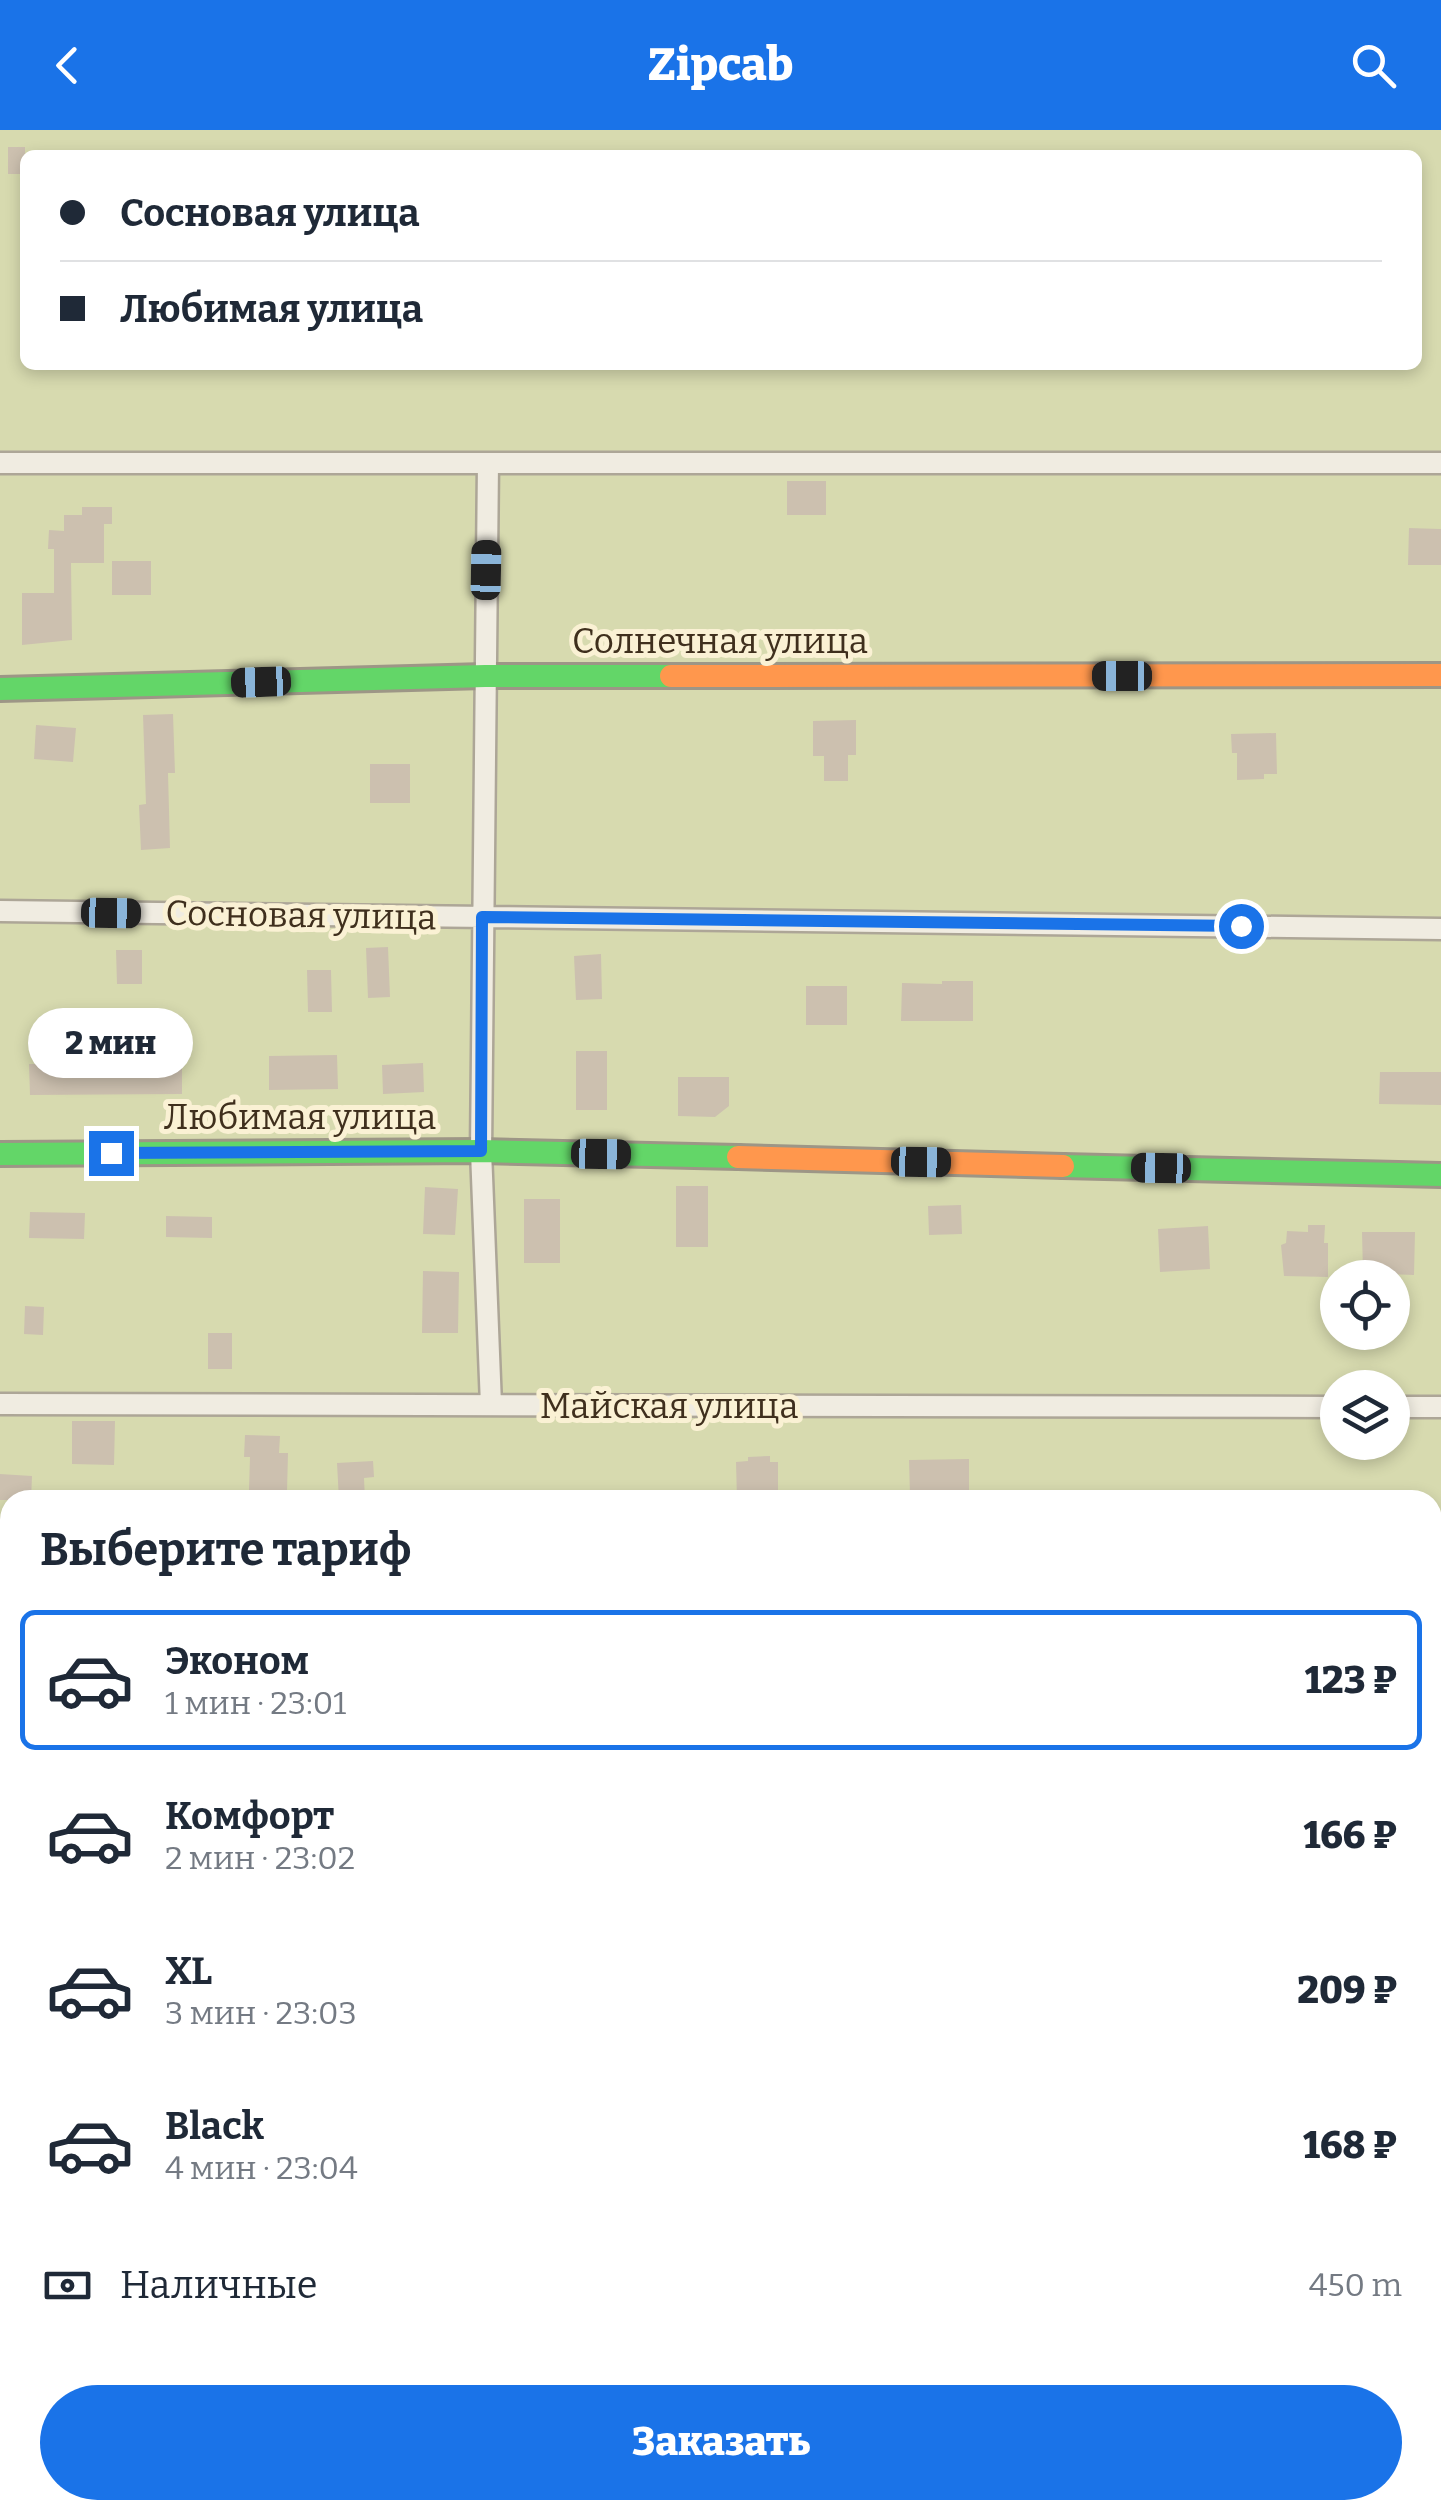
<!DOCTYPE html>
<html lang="ru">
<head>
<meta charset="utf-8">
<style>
	:root { --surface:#fff; --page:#f2f2f3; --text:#1f2937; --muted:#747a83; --line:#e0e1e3; --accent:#1a73e8 }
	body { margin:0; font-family:Bitter,serif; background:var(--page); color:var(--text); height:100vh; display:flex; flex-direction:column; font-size:38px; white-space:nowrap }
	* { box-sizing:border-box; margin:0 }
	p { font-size:32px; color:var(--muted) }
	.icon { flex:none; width:55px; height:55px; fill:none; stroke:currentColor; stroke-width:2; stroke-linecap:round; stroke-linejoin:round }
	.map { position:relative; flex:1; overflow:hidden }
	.sheet { position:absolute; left:0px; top:1360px; width:1442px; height:1030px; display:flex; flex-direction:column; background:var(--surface); border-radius:30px 30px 0 0; box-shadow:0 5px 15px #0003 }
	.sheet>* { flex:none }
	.hud { position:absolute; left:20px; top:20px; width:1402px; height:220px; border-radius:15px; box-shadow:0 5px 15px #0003; display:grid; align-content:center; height:220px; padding:0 40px; background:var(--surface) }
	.controls { position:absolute; left:1320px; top:1130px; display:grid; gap:20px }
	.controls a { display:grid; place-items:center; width:90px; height:90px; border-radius:50%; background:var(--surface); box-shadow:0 5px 15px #0003; font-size:50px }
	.end { position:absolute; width:45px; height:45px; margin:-22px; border:12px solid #1a73e8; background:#fff; box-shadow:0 0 0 5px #fff }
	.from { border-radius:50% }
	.bubble { position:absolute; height:70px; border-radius:35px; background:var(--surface); box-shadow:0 5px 15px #0003; font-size:32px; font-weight:800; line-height:70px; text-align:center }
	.car { position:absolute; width:30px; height:60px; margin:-30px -15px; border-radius:12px; box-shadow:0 0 8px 2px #0007; background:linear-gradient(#222 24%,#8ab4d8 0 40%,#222 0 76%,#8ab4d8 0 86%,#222 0) }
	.hud b { display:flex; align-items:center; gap:35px; height:95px; font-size:38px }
	.hud b+b { border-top:2px solid var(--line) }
	.hud i { width:25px; height:25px; background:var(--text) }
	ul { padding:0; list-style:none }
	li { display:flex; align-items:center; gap:30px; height:140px; margin:0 20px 15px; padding:0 20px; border:5px solid transparent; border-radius:15px }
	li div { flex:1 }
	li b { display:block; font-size:38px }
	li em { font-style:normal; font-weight:800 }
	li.active { border-color:var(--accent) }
	li>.icon { width:90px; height:90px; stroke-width:1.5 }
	h2 { padding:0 40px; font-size:45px; line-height:120px }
	.pay { display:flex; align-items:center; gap:25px; height:110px; padding:0 40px; font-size:38px }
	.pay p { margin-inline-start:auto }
	.action { display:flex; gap:20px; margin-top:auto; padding:20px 40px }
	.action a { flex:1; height:115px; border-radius:60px; background:var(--accent); color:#fff; font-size:40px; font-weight:800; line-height:115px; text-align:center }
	header { display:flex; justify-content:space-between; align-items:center; height:130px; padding:0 40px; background:var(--accent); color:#fff; font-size:45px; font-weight:800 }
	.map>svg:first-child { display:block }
</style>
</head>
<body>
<header><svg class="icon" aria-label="back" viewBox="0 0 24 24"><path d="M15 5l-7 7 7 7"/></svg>Zipcab<svg class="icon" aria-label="search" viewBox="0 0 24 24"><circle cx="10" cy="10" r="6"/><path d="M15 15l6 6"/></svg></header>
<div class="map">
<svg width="1441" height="2390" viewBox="0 0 1441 2390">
	<rect width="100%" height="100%" fill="#e8e2ce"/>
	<path fill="#d7daaf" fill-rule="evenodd" d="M 0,0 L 1441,0 L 1441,2390 L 783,2390 L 758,2380 L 1432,2380 L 1432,1370 L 10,1370 L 10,2079 L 0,2075 ZM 25,25 L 1418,25 L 1418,235 L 25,235 ZM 1338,1148 L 1392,1148 L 1392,1202 L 1338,1202 ZM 1338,1258 L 1392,1258 L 1392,1312 L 1338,1312 Z"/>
	<path fill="#ccc0af" d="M 8,17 L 25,17 L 25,44 L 8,44 Z
		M 787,351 L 826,351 L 826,385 L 787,385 Z
		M 82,377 L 112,377 L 112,394 L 104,394 L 104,433 L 71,433 L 72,510 L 22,515 L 22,463 L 54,463 L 54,419 L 48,419 L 49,400 L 64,401 L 64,385 L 82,385 Z
		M 1409,398 L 1441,399 L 1441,435 L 1408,435 Z
		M 112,431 L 151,431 L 151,465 L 112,465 Z
		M 173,584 L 175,643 L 168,643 L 170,718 L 141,720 L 139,675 L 146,674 L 143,585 Z
		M 856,590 L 856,625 L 848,625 L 848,651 L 824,651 L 824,626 L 813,626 L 813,591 Z
		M 36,595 L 76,598 L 73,632 L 34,629 Z
		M 1276,603 L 1277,644 L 1264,644 L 1264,649 L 1237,650 L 1237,623 L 1232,623 L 1231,604 Z
		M 370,634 L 410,634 L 410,673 L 370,673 Z
		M 388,817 L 390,867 L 368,868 L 366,818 Z
		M 116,820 L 142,820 L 142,854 L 117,854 Z
		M 601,824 L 602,869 L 576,870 L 574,826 Z
		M 307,840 L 331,840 L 332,882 L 308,882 Z
		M 942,851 L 973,851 L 973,891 L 901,891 L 902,853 L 942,854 Z
		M 806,856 L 847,856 L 847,895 L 806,895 Z
		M 576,921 L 607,921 L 607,980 L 576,980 Z
		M 337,925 L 338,959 L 269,960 L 269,926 Z
		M 117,930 L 182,930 L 182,964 L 30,965 L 29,934 L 117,934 Z
		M 423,933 L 424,962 L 383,964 L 382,935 Z
		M 1380,942 L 1441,942 L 1441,975 L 1379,974 Z
		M 678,947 L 729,947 L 729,976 L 715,987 L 678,986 Z
		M 676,1056 L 708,1056 L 708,1117 L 676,1117 Z
		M 425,1057 L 458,1059 L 455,1105 L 423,1104 Z
		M 524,1069 L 560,1069 L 560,1133 L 524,1133 Z
		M 961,1075 L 962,1104 L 929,1105 L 928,1076 Z
		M 30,1082 L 85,1083 L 84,1109 L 29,1108 Z
		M 166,1086 L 212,1087 L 212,1108 L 166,1107 Z
		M 1308,1095 L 1325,1095 L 1324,1113 L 1328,1113 L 1328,1147 L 1284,1146 L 1281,1115 L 1286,1113 L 1287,1101 L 1308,1102 Z
		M 1208,1096 L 1210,1139 L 1160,1142 L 1158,1099 Z
		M 1362,1102 L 1415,1102 L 1414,1145 L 1363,1143 Z
		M 423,1141 L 459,1142 L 458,1203 L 422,1203 Z
		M 25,1176 L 44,1177 L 43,1205 L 24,1204 Z
		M 208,1203 L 232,1203 L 232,1239 L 208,1239 Z
		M 72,1291 L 115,1291 L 114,1335 L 72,1334 Z
		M 245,1305 L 280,1306 L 279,1323 L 288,1323 L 287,1362 L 249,1360 L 250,1327 L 244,1327 Z
		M 770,1326 L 770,1332 L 778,1332 L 778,1370 L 737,1370 L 736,1332 L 748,1331 L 748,1327 Z
		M 969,1329 L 969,1364 L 910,1365 L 909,1330 Z
		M 373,1331 L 374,1347 L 364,1348 L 365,1370 L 339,1370 L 337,1333 Z
		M 0,1344 L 32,1346 L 31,1370 L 0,1370 Z"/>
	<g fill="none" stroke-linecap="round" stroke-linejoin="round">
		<g stroke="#ada697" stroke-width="25">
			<path id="street" d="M 0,333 L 1441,333
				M 488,333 L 481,1021 L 491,1275
				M 0,781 L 1441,799
				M 0,1274 L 1338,1277
				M 1392,1277 L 1441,1277"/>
		</g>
		<g stroke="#9d9686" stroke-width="28">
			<path id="fast" d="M 0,559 L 485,546 L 671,546
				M 0,1024 L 481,1021 L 738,1027
				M 1063,1036 L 1441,1045
				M 0,2156 L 10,2160
				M 0,2200 L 10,2204
				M 453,2380 L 478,2390
				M 562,2380 L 587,2390"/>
		</g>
		<g stroke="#9d9686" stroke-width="28">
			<path id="slow" d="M 671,546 L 1441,545
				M 738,1027 L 1063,1036"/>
		</g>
		<use href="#street" stroke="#f0ece1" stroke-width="20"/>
		<use href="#fast" stroke="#63d668" stroke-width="22"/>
		<use href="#slow" stroke="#ff974d" stroke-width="22"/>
		<path stroke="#afaba1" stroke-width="6" stroke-dasharray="18 18" stroke-linecap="butt" d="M 0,2307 L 10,2311
			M 0,2325 L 10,2329
			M 0,2369 L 10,2372
			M 38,2380 L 73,2390
			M 139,2380 L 164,2390
			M 187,2380 L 212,2390
			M 0,2386 L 13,2390"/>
	</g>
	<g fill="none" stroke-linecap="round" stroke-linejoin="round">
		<path stroke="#1a73e8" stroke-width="12" d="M 111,1023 L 481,1021 L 482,787 L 1241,796"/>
	</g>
	<g text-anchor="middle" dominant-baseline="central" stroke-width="10" stroke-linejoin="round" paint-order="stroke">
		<g font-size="35" fill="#3f2f1d" stroke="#faf1d4">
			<text x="720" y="511">Солнечная улица</text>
			<text transform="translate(301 785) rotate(1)">Сосновая улица</text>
			<text x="300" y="987">Любимая улица</text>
			<text x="669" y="1276">Майская улица</text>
		</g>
	</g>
</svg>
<div class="controls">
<a><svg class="icon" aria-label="locate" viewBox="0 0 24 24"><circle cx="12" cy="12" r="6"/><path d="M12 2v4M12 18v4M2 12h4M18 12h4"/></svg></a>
<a><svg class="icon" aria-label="layers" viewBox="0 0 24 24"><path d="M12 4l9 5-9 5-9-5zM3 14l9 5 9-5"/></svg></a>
</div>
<i class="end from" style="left:1241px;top:796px"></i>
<i class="end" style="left:111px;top:1023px"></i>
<div class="bubble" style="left:28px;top:878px;width:165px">2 мин</div>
<i class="car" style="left:486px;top:440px;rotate:1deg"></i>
<i class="car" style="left:1122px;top:546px;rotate:270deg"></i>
<i class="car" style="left:261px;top:552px;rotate:268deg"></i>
<i class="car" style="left:111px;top:783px;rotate:91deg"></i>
<i class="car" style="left:601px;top:1024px;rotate:91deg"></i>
<i class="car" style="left:921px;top:1032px;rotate:91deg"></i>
<i class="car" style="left:1161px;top:1038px;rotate:271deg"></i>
<div class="hud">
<b><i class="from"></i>Сосновая улица</b>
<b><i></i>Любимая улица</b>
</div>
<section class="sheet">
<h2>Выберите тариф</h2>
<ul>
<li class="active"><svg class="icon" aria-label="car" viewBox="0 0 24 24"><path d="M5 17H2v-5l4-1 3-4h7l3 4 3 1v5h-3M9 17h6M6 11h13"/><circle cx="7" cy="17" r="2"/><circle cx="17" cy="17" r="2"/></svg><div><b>Эконом</b><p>1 мин · 23:01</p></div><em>123 ₽</em></li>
<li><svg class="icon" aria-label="car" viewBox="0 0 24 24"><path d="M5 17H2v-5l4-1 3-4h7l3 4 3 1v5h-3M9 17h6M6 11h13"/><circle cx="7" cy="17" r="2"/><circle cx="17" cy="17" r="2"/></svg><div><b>Комфорт</b><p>2 мин · 23:02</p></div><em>166 ₽</em></li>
<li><svg class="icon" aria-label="car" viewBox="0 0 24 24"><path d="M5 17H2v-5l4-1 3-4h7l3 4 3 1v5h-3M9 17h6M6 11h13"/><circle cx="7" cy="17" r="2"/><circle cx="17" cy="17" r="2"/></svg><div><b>XL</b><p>3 мин · 23:03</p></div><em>209 ₽</em></li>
<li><svg class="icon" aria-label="car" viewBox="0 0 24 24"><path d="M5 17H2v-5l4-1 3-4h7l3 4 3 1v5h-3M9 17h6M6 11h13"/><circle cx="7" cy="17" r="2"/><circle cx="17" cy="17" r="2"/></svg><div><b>Black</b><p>4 мин · 23:04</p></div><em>168 ₽</em></li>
</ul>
<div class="pay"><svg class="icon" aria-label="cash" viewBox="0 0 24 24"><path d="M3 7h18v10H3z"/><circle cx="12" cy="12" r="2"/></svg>Наличные<p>450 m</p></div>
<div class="action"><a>Заказать</a></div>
</section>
</div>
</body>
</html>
